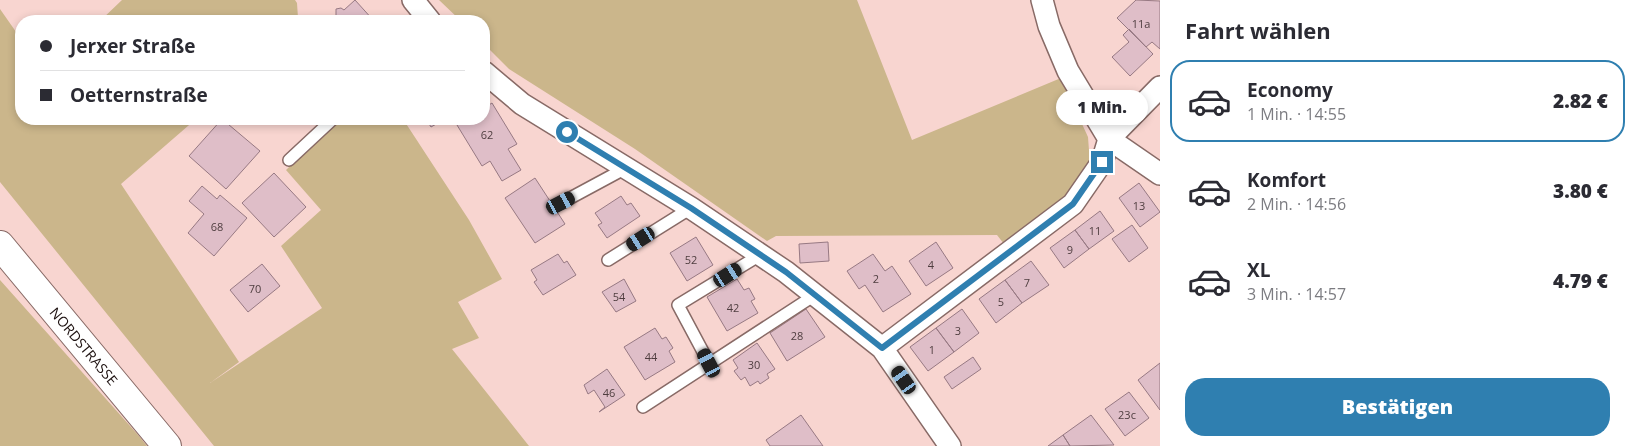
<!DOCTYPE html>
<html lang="de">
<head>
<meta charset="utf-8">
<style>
	:root { --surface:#fff; --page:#f2f2f3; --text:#2b2b33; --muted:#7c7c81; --line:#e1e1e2; --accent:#2f7fb0 }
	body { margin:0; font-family:"Open Sans",sans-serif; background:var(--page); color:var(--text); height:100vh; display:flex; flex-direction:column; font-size:19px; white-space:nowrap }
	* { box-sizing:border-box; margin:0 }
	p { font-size:16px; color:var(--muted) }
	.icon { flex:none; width:28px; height:28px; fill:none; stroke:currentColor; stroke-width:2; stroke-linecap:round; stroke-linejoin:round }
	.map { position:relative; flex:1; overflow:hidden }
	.panel { display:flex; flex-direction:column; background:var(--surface); width:475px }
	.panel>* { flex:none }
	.top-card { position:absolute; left:15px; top:15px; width:475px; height:110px; border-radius:20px; box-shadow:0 2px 8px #0003; display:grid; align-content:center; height:110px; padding:0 25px; background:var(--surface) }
	.end { position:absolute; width:22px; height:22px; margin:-11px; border:6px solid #2f7fb0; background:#fff; box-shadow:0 0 0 2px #fff }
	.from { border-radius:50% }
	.bubble { position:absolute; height:35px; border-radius:18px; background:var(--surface); box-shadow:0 2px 8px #0003; font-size:16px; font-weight:800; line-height:35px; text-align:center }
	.car { position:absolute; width:15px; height:30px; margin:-15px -8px; border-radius:6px; box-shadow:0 0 4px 1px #0007; background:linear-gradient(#222 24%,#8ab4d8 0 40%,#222 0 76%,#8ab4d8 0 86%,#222 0) }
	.top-card b { display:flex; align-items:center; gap:18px; height:48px; font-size:19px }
	.top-card b+b { border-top:1px solid var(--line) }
	.top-card i { width:12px; height:12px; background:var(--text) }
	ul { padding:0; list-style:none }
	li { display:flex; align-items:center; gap:15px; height:82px; margin:0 10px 8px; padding:0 15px; border:2px solid transparent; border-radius:20px }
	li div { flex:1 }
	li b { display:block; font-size:19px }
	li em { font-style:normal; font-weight:800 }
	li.current { border-color:var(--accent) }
	li>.icon { width:45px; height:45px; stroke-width:1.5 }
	h2 { padding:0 25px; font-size:22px; line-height:60px }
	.action { display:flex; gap:10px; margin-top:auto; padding:10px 25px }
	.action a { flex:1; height:58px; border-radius:20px; background:var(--accent); color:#fff; font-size:20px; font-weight:800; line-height:58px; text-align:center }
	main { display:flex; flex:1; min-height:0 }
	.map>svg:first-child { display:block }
</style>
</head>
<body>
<main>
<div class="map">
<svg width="1160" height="446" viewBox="0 0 1160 446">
	<rect width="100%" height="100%" fill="#f8d5d0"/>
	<path fill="#cbb68b" d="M 122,0 L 295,0 L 297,3 L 298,18 L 295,21 L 100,21 Z
		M 439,0 L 857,0 L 912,140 L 1061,78 L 1088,137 L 1090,164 L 1070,194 L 1004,244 L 997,235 L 776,236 L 767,241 L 635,149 L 509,69 L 484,44 L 484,21 L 461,21 Z
		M 0,9 L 21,39 L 21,119 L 196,119 L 121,184 L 239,362 L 210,383 L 322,308 L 281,246 L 321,210 L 286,170 L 339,119 L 403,119 L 469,220 L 502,279 L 458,302 L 479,338 L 452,349 L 529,446 L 214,446 L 0,182 Z
		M 0,280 L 139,436 L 147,446 L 0,446 Z"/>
	<path fill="#dfbec8" stroke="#977983" d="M 355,0 L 374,21 L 377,19 L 374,21 L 332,21 L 336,17 L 336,9 L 341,8 L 344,10 Z
		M 1136,0 L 1160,1 L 1160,49 L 1152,42 L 1146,47 L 1117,18 Z
		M 1129,29 L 1153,54 L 1130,76 L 1112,57 L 1129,42 L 1123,35 Z
		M 492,103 L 517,144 L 508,149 L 521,170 L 502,181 L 490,161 L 482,166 L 457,125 L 467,119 L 484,119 L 484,108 Z
		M 222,119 L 260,151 L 226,189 L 189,156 Z
		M 426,119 L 445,119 L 431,127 Z
		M 274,173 L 306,207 L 274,237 L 242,203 Z
		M 535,178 L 565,224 L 535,243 L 505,198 Z
		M 1139,183 L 1160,212 L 1140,227 L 1119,198 Z
		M 202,186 L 217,199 L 220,195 L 247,218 L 214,256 L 188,233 L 204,214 L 189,201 Z
		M 621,196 L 627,205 L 631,203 L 640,216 L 607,238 L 598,225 L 602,223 L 595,213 Z
		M 1100,211 L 1114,231 L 1089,249 L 1075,230 Z
		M 1132,225 L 1148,248 L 1129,262 L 1112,239 Z
		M 1075,230 L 1089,249 L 1064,268 L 1050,248 Z
		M 696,237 L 713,265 L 687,281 L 670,253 Z
		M 828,242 L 829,261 L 800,263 L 799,244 Z
		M 936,242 L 953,268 L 926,286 L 909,261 Z
		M 558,254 L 564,263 L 567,261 L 576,275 L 543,295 L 534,282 L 537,280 L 531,270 Z
		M 873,254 L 885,271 L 892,266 L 911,294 L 883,312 L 865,285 L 859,289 L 847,271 Z
		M 1031,261 L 1049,285 L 1022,303 L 1005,280 Z
		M 262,264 L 280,286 L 248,312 L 230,290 Z
		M 624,279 L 636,301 L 616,312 L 602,292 Z
		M 737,279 L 744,290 L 749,288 L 755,299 L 751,301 L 758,313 L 727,331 L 707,297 Z
		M 1005,280 L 1022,303 L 996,323 L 979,299 Z
		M 806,309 L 825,337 L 787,361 L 770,333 Z
		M 962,309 L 979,333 L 954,352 L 936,328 Z
		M 655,328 L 662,339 L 666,337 L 673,348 L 669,351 L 675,362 L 645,380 L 624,347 Z
		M 936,328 L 954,352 L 928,371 L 910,347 Z
		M 757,343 L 775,369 L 767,374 L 769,378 L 760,384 L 758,381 L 750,386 L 745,377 L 741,380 L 734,371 L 738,368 L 733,360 Z
		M 973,357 L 981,369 L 952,389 L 944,377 Z
		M 1160,363 L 1160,410 L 1138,380 Z
		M 607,369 L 625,395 L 599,412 L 605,407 L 594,390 L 588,394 L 584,385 Z
		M 1129,392 L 1149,418 L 1125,436 L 1105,409 Z
		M 801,415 L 823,446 L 770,446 L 766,440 Z
		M 1091,415 L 1114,445 L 1070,446 L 1063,435 Z
		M 1063,435 L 1070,446 L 1048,446 Z"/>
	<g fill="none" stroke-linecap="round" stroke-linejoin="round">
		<g stroke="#886a66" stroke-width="14">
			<path id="lane" d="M 289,160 L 333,119
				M 561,203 L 626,168
				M 608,260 L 691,208
				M 709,363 L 678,305 L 760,255
				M 643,407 L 815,295"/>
		</g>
		<g stroke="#886a66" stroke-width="24">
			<path id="street" d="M 413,0 L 430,21
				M 1042,0 L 1049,26 L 1068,71 L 1109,139 L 1160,174
				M 484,72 L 522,104 L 691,208 L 786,272 L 882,348 L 950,446
				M 882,348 L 1073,204 L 1102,162 L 1109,139 L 1160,87"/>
		</g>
		<g stroke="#886a66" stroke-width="30">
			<path id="primary" d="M 0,245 L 167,446"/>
		</g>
		<use href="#lane" stroke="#fff" stroke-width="11"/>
		<use href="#street" stroke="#fff" stroke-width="21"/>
		<use href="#primary" stroke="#fff" stroke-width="28"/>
	</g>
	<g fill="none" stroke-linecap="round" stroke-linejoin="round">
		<path stroke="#2f7fb0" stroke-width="6" d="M 567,132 L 691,208 L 786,272 L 882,348 L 1073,204 L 1102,162"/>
	</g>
	<g text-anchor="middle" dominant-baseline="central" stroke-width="5" stroke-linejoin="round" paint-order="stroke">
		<g font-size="11" fill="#4e3d3f">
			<text x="1141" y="23">11a</text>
			<text x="487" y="134">62</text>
			<text x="1139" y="205">13</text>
			<text x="217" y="226">68</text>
			<text x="1095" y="230">11</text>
			<text x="1070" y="249">9</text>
			<text x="691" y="259">52</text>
			<text x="931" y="264">4</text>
			<text x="876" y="278">2</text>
			<text x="1027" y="282">7</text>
			<text x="255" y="288">70</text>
			<text x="619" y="296">54</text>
			<text x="1001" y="301">5</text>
			<text x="733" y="307">42</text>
			<text x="958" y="330">3</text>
			<text x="797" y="335">28</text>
			<text x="932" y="349">1</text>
			<text x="651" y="356">44</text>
			<text x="754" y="364">30</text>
			<text x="609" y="392">46</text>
			<text x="1127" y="414">23c</text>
		</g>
		<g font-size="14" fill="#1e1211" stroke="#fff">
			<text transform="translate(84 346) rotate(50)">NORDSTRASSE</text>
		</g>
	</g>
</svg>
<i class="end from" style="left:567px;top:132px"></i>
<i class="end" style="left:1102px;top:162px"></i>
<div class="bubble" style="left:1056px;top:90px;width:92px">1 Min.</div>
<i class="car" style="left:561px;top:203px;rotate:62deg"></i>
<i class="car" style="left:641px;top:239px;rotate:238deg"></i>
<i class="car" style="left:728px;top:275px;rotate:58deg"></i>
<i class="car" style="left:709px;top:363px;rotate:332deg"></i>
<i class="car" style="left:904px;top:380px;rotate:325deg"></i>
<div class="top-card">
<b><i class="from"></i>Jerxer Straße</b>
<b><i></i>Oetternstraße</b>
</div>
</div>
<section class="panel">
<h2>Fahrt wählen</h2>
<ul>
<li class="current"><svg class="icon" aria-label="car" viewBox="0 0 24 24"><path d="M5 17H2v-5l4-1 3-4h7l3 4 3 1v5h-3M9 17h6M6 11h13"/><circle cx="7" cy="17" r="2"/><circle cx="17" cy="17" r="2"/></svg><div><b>Economy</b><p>1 Min. · 14:55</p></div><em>2.82 €</em></li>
<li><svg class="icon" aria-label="car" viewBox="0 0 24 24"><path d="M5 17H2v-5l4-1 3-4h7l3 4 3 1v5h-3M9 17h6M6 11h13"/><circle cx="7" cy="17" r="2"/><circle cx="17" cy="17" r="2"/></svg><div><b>Komfort</b><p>2 Min. · 14:56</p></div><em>3.80 €</em></li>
<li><svg class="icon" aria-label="car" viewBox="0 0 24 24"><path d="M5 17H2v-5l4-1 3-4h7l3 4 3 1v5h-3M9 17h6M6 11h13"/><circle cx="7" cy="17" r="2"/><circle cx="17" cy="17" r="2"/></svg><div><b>XL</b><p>3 Min. · 14:57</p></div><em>4.79 €</em></li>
</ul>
<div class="action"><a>Bestätigen</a></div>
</section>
</main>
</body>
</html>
